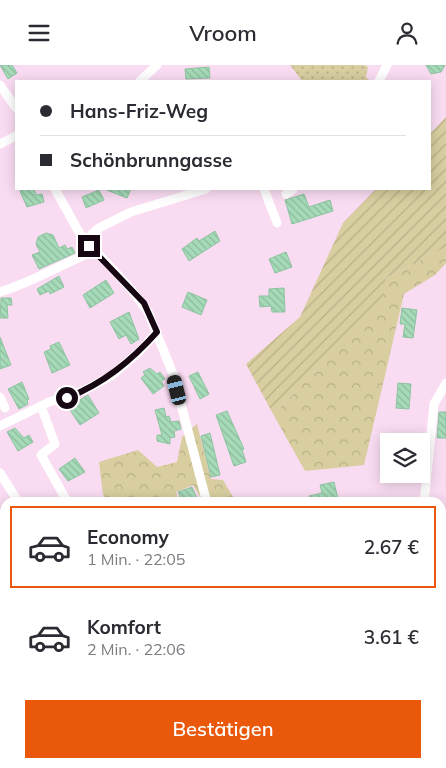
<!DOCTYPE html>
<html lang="de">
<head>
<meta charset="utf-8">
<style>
	:root { --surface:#fff; --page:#f7f7f7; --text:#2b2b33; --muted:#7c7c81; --line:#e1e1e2; --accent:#ea580c }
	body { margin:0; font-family:Mulish,sans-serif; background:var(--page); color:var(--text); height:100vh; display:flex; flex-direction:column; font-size:19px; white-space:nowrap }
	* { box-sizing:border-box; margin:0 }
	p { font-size:16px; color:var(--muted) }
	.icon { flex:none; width:28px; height:28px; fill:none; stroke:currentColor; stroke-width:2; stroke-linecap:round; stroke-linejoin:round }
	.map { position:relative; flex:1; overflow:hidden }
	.details { position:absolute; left:0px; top:432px; width:446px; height:271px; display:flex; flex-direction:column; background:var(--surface); border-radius:15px 15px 0 0; box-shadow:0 2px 12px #0003 }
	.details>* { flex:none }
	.banner { position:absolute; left:15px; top:15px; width:416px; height:110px; border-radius:0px; box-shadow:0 2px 12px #0003; display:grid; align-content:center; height:110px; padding:0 25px; background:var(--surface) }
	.buttons { position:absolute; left:380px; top:368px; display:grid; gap:10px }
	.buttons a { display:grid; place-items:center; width:50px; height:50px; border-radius:0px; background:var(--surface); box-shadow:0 2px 12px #0003; font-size:25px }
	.end { position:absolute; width:22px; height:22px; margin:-11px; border:6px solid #160713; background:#fff; box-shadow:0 0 0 2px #fff }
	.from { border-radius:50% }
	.car { position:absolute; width:15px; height:30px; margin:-15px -8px; border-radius:6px; box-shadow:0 0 4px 1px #0007; background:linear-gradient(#222 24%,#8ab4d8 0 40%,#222 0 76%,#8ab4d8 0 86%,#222 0) }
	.banner b { display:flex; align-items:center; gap:18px; height:48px; font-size:19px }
	.banner b+b { border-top:1px solid var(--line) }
	.banner i { width:12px; height:12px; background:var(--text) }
	ul { padding:9px 0 0; list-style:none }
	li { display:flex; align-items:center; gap:15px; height:82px; margin:0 10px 8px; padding:0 15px; border:2px solid transparent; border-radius:0px }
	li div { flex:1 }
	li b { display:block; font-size:19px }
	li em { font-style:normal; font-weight:600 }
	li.selected { border-color:var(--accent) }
	li>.icon { width:45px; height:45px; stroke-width:1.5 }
	.button { display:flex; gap:10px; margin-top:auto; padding:10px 25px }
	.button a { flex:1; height:58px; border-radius:0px; background:var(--accent); color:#fff; font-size:20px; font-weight:600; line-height:58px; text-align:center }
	header { display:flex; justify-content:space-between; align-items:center; height:65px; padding:0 25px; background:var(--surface); font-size:22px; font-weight:600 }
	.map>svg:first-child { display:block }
</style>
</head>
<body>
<header><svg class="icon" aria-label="menu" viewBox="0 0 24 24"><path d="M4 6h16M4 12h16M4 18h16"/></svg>Vroom<svg class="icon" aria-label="person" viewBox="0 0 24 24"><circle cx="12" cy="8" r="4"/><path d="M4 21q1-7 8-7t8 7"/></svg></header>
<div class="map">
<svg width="446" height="703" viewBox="0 0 446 703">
	<defs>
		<pattern id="grass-dots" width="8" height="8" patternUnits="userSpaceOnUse" patternTransform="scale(1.25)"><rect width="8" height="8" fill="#d8cea0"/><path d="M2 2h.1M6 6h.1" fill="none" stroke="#b9af89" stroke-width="1.8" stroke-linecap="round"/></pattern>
		<pattern id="forest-crowns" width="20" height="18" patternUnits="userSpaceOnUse" patternTransform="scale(1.25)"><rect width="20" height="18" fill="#d8cea0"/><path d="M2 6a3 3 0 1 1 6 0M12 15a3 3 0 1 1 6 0" fill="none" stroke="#b9af89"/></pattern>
		<pattern id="garden-furrows" width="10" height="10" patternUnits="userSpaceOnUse" patternTransform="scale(1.25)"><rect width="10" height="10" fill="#d8cea0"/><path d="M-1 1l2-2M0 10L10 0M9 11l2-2" fill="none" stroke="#b9af89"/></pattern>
		<pattern id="building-back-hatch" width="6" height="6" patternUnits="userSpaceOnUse" patternTransform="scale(1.25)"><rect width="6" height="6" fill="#a5dbb8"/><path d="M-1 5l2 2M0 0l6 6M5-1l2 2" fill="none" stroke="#8dba9d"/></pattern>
	</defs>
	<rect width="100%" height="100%" fill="#fadcf2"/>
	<path fill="url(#grass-dots)" d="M 290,0 L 364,0 L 368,2 L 366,12 L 370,16 L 302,16 Z
		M 258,699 L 332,699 L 328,703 L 258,703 Z"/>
	<path fill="url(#forest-crowns)" d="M 446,182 L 446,198 L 435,210 L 404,229 L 364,400 L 305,406 L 273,349 L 381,241 L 386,213 Z
		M 197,359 L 211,414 L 223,415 L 236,437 L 203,437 L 193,420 L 176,427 L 179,437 L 110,437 L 103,430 L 99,397 L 138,385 L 157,402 L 177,397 L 182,372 Z
		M 5,562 L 5,699 L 258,699 L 258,703 L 0,703 L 0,564 Z"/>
	<path fill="url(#garden-furrows)" d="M 446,52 L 446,182 L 386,213 L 382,241 L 273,349 L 246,299 L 300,252 L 343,158 L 376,124 L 430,124 L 430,69 Z"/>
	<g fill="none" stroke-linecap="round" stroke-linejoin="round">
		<path stroke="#a37297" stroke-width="2.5" d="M 0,603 L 5,603"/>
	</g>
	<path fill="url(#building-back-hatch)" stroke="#8ec3a1" d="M 0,0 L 12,0 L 17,8 L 8,14 Z
		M 426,0 L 445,0 L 441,7 L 431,9 Z
		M 209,2 L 210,13 L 186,14 L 185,4 Z
		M 27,124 L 34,124 L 36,130 L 42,129 L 44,137 L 27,142 L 20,126 Z
		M 104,124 L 131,124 L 127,133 Z
		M 99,125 L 104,135 L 86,143 L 82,132 Z
		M 304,129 L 309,142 L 330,135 L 333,146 L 292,159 L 285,135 Z
		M 215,166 L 220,176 L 189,196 L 182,184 L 197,173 L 199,176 Z
		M 46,168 L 53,170 L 59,183 L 65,180 L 67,184 L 72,182 L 75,188 L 39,204 L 32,190 L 40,187 L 36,179 L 38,172 Z
		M 286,187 L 292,202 L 275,208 L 269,194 Z
		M 59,211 L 64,222 L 50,229 L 49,226 L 40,230 L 37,224 Z
		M 106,215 L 114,228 L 90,243 L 83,230 Z
		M 284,223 L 285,247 L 272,247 L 271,241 L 260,242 L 259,231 L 269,231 L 269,224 Z
		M 188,227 L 207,235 L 201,250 L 182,242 Z
		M 1,233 L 11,233 L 12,240 L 7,240 L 8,253 L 0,253 Z
		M 402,243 L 417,245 L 413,273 L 403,272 L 405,259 L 400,259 Z
		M 129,247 L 139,274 L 131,279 L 126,270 L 119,274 L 110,257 Z
		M 0,272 L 11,300 L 0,304 Z
		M 59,277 L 70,300 L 52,308 L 44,287 L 51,284 L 50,281 Z
		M 150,303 L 157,309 L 160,307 L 165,314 L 161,316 L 164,321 L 153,329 L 141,313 L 145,310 L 143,307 Z
		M 198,307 L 209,329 L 200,334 L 189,311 Z
		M 22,317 L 29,334 L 27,336 L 28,339 L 19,344 L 8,324 Z
		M 398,318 L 411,319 L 409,344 L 396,343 Z
		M 88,330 L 99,348 L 80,360 L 68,342 Z
		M 164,343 L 166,352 L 169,351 L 171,357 L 179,356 L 181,364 L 174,366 L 175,372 L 170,373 L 170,379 L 157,376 L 157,370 L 162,370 L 155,345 Z
		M 227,346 L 244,384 L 242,385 L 246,397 L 234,401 L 216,350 Z
		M 439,347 L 446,347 L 446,373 L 437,373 Z
		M 15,363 L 24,373 L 29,370 L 33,377 L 18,386 L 7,367 Z
		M 210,368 L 220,410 L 211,412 L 201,371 Z
		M 75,393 L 85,407 L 68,416 L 59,404 Z
		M 334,417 L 339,438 L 310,438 L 309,431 L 322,428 L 320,420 Z
		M 192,422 L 199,438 L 183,438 L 178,427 Z"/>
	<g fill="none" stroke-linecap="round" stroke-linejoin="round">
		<path stroke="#fff" stroke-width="9" d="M 140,16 L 157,0
			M 379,16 L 387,0
			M 0,20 L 16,43
			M 0,79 L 16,71
			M 55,124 L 80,169 L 131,224 L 148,247 L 173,309 L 207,438
			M 264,124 L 277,158
			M 286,129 L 293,124
			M 89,181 L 92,169 L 99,163 L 131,147 L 206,124
			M 0,227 C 33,217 62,199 94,186
			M 0,332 L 5,343
			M 41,341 L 55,379 L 41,390 L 68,438
			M 0,361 L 49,337 L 85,325 L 111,311 L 138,288 L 157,267
			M 0,408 L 19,438
			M 424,438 L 434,339 L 446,318
			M 292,699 L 293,703
			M 429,699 L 433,703
			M 331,703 L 334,699
			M 383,703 L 383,699"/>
	</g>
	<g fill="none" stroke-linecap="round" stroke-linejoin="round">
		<path stroke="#160713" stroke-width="6" d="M 67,333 C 104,318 131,296 157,267 L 144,238 L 89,181"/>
	</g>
</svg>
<div class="buttons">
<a><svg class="icon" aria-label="layers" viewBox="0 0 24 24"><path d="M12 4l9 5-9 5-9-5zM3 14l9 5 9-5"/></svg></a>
</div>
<i class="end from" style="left:67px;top:333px"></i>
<i class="end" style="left:89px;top:181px"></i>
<i class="car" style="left:177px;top:325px;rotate:346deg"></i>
<div class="banner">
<b><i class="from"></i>Hans-Friz-Weg</b>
<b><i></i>Schönbrunngasse</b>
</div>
<section class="details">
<ul>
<li class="selected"><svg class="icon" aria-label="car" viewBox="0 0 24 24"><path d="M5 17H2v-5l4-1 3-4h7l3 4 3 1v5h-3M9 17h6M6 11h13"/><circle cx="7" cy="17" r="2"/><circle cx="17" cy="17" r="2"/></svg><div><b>Economy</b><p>1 Min. · 22:05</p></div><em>2.67 €</em></li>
<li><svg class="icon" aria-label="car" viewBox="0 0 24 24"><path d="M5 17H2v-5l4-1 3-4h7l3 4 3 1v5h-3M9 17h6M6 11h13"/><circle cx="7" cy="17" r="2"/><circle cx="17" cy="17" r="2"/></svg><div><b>Komfort</b><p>2 Min. · 22:06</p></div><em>3.61 €</em></li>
</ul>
<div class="button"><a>Bestätigen</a></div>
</section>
</div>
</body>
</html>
